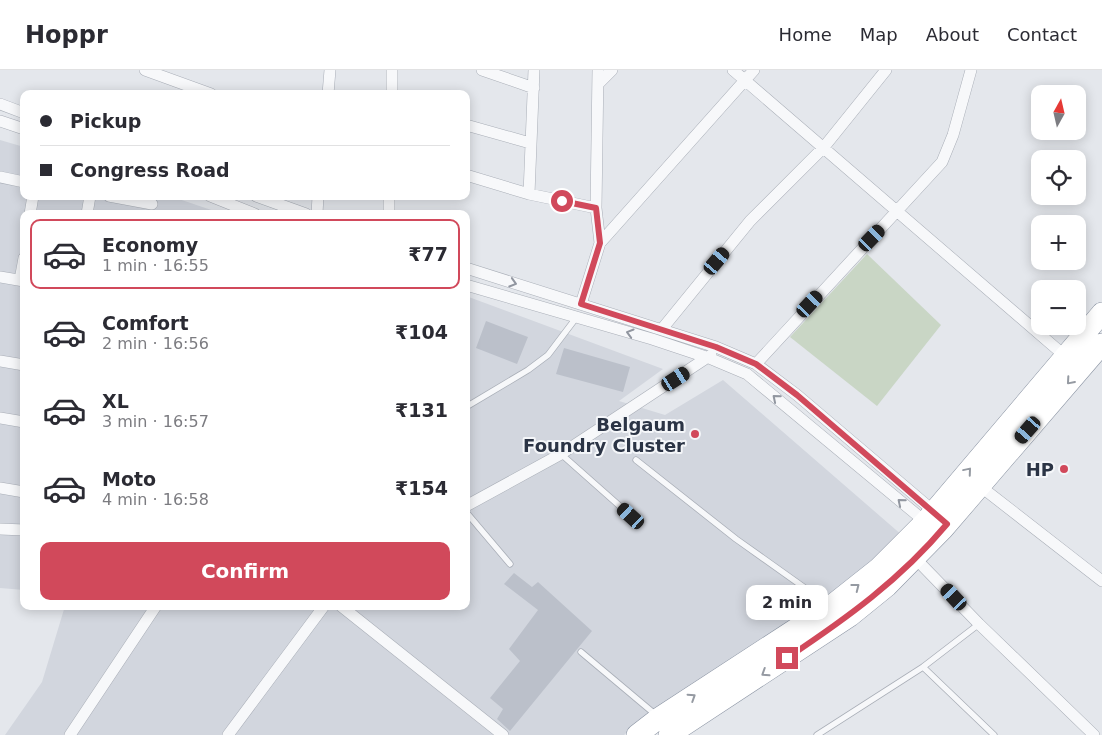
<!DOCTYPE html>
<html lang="en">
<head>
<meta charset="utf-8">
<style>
	:root { --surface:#fff; --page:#f7f7f7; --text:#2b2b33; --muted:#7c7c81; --line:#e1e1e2; --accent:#d1495b }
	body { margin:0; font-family:"DejaVu Sans",sans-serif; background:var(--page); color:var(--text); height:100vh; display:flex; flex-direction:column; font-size:19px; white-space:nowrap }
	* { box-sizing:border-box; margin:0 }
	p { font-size:16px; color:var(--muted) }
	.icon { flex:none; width:28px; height:28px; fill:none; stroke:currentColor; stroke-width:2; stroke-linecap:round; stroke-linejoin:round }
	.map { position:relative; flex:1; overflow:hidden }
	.panel { position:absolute; left:20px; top:140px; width:450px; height:400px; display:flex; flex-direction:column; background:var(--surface); border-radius:10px; box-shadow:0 2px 12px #0003 }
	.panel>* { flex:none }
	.top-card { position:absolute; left:20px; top:20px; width:450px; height:110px; border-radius:10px; box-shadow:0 2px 12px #0003; display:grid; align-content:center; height:110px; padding:0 20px; background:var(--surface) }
	.needle { width:32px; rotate:8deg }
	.tools { position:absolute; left:1031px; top:15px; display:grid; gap:10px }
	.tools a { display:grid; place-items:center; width:55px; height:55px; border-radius:10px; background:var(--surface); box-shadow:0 2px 12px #0003; font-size:25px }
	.end { position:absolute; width:22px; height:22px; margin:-11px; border:6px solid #d1495b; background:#fff; box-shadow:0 0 0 2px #fff }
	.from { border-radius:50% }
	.bubble { position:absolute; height:35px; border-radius:10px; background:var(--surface); box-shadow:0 2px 12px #0003; font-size:16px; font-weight:600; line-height:35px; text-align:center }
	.car { position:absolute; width:15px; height:30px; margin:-15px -8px; border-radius:6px; box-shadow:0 0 4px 1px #0007; background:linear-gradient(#222 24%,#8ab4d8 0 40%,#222 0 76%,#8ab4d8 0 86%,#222 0) }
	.top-card b { display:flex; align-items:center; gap:18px; height:48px; font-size:19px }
	.top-card b+b { border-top:1px solid var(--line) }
	.top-card i { width:12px; height:12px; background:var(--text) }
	ul { padding:9px 0 0; list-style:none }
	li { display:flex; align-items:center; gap:15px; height:70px; margin:0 10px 8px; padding:0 10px; border:2px solid transparent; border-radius:10px }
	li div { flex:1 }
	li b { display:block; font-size:19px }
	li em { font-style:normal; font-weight:600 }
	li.active { border-color:var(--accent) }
	li>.icon { width:45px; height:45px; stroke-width:1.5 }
	.primary-button { display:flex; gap:10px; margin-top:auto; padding:10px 20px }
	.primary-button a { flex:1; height:58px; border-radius:10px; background:var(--accent); color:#fff; font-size:20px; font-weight:600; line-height:58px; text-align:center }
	header { display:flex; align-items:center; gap:30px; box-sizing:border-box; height:70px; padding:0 25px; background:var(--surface); border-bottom:1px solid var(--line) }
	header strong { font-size:24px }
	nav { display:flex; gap:28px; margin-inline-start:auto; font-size:18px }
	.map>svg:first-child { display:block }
</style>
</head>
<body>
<header>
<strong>Hoppr</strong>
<nav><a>Home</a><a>Map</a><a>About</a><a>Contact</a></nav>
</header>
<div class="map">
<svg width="1102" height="665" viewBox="0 0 1102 665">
	<rect width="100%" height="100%" fill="#e4e7ec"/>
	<path fill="#d2d6de" d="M 0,70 L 24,77 L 24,126 L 170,126 L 223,144 L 24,144 L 24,520 L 0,518 Z
		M 466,226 L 663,299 L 619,331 L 665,345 L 723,310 L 903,466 L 839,523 L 640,651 L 624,665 L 5,665 L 42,612 L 65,536 L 466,536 Z"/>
	<path fill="#c9d6c5" d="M 867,184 L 941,255 L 877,336 L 790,267 Z"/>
	<path fill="#bbc0ca" d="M 486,251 L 528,267 L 517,294 L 476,278 Z
		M 564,278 L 630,297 L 623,322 L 556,304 Z
		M 514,503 L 532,517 L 538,512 L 592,561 L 510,661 L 497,649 L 503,639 L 490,628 L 520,591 L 509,579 L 538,540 L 504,514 Z"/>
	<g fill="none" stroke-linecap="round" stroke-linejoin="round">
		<g stroke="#a9aeb7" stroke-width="7">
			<path id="lane" d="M 466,337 L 528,300 L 548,285 L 576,248
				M 561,384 L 631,446
				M 636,390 L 736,469 L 826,533
				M 466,442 L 510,494
				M 581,582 L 656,645
				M 923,597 L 994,665
				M 817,665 L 923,597 L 979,554"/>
		</g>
		<g stroke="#a9aeb7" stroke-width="12">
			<path id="street" d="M 145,0 L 211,24
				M 482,0 L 534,18
				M 733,0 L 1065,286
				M 598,14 L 612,0
				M 328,24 L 330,0
				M 392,24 L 392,0
				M 0,34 L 24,43
				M 0,51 L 24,59
				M 466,55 L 530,73
				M 466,105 L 529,124 L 596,138
				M 0,107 L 24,112
				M 529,124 L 534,0
				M 109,126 L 152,134
				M 210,126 L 255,144
				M 256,126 L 306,144
				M 30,144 L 33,126
				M 87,144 L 90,126
				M 317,144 L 318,126
				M 389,144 L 389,126
				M 600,173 L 754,0
				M 466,198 L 716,277 L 756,294 L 797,325 L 937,444
				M 0,207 L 24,211
				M 20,210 L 24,188
				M 466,215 L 652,269 L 709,288 L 747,304 L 928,454
				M 581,234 L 600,173 L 596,138 L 598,0
				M 662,259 L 750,151 L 824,77 L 886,0
				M 0,291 L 24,295
				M 756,294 L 942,92 L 953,65 L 971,0
				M 0,348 L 24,352
				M 980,416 L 1102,511
				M 0,418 L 24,422
				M 466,436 L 561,384 L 711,285
				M 0,459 L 24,460
				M 915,488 L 979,554 L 1094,665
				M 341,536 L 503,665
				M 70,665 L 156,536
				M 228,665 L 324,536"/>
		</g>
		<g stroke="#8b94a3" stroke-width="22">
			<path id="highway" d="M 637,665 L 659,648 L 831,536 L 879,498 L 925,452 L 1102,243
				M 669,665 L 850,546 L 887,516 L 943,459 L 1102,274"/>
		</g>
		<use href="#lane" stroke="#f7f8fa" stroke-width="5.5"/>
		<use href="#street" stroke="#f7f8fa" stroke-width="11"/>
		<use href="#highway" stroke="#fff" stroke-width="21"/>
	</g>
	<defs><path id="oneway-chevron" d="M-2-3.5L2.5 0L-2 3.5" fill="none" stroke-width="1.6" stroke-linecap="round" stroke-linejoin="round" transform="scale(1.25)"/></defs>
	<g stroke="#9196a0">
		<use href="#oneway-chevron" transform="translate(513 213) rotate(17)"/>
		<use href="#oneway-chevron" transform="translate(630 263) rotate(-164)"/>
		<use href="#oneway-chevron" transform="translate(776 328) rotate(-140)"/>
		<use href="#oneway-chevron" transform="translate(901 432) rotate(-140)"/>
	</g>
	<g stroke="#959aa2">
		<use href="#oneway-chevron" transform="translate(1070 311) rotate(131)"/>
		<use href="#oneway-chevron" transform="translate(968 401) rotate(-50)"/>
		<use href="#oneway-chevron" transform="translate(856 517) rotate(-38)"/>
		<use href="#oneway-chevron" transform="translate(765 603) rotate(147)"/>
		<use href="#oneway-chevron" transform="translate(692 627) rotate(-33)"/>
	</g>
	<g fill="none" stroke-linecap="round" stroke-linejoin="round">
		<path stroke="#d1495b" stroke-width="6" d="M 562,131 L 596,138 L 600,173 L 581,234 L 716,277 L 756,294 L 797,325 L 947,454 C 900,510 847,548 787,588"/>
	</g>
	<g fill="#d1495b" stroke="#f4f6f9" stroke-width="2">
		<circle cx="695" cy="364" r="5"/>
		<circle cx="1064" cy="399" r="5"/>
	</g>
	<g text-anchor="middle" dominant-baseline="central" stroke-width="4" stroke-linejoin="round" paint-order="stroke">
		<g font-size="18" font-weight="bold" fill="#2b3445" stroke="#f4f6f9" text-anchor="end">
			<text x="685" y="354">Belgaum<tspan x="685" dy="21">Foundry Cluster</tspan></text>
			<text x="1054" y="399">HP</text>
		</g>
	</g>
</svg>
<div class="tools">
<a><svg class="needle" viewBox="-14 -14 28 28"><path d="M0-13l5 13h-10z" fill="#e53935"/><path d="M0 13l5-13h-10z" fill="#7c7c81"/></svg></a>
<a><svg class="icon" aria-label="locate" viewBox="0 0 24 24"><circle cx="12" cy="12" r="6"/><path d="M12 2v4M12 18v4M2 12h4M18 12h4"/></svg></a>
<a>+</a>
<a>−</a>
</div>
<i class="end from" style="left:562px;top:131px"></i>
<i class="end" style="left:787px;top:588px"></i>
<div class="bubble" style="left:746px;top:515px;width:82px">2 min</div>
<i class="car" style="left:872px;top:168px;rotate:44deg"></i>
<i class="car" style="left:717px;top:191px;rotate:40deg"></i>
<i class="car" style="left:810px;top:234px;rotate:43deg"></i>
<i class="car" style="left:676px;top:309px;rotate:57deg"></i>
<i class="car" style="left:1028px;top:360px;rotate:221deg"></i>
<i class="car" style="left:631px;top:446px;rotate:312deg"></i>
<i class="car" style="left:954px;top:527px;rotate:317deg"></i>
<div class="top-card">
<b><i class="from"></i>Pickup</b>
<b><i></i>Congress Road</b>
</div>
<section class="panel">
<ul>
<li class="active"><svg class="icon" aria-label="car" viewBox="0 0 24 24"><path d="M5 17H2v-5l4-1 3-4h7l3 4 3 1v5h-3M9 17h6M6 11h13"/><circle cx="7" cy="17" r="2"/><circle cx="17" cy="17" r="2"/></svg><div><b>Economy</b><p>1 min · 16:55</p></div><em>₹77</em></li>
<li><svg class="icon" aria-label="car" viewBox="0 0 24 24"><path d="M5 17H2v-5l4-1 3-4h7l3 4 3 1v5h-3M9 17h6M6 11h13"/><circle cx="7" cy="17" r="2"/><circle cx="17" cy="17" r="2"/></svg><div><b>Comfort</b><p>2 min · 16:56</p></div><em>₹104</em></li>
<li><svg class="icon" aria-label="car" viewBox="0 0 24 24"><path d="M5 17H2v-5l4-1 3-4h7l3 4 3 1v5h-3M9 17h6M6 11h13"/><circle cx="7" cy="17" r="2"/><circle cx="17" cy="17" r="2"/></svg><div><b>XL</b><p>3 min · 16:57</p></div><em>₹131</em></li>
<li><svg class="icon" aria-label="car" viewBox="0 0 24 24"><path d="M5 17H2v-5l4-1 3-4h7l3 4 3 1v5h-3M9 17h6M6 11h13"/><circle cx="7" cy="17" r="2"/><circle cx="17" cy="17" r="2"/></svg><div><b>Moto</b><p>4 min · 16:58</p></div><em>₹154</em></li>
</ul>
<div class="primary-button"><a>Confirm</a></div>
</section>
</div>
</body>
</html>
